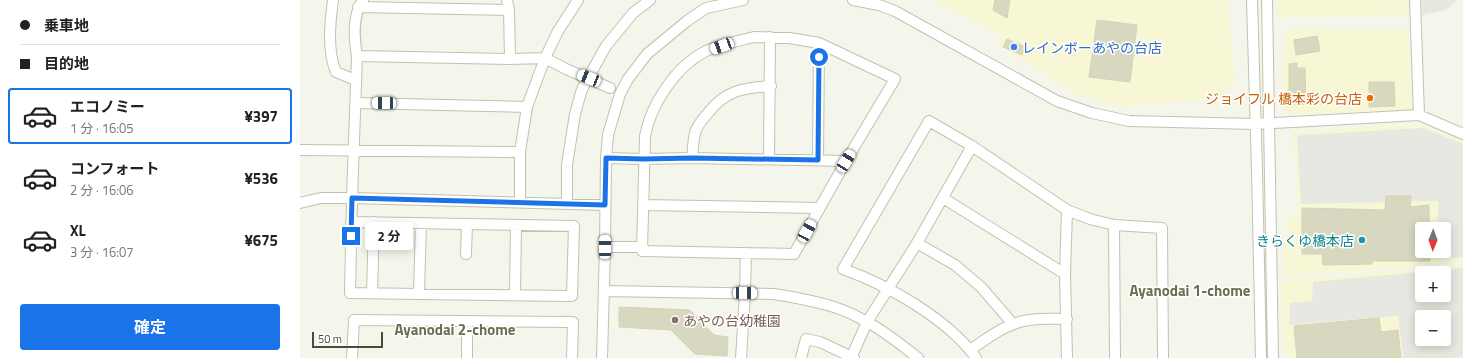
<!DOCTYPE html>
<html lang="ja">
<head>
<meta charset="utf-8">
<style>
	:root { --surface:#fff; --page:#f2f2f2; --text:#222; --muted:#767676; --line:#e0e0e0; --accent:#1a73e8 }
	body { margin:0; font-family:"Titillium Web","Noto Sans JP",sans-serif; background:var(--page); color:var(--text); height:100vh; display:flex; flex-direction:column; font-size:15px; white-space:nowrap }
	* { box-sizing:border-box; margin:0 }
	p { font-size:13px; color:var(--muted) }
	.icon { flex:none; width:22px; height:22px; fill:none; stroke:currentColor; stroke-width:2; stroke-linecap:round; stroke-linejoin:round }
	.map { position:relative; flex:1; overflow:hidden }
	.panel { display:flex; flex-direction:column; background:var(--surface); width:300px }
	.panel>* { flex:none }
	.hud { display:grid; align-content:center; height:88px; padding:0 20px; background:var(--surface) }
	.needle { width:26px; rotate:181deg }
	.fabs { position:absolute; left:1115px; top:222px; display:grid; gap:8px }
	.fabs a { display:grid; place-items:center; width:36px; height:36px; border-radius:4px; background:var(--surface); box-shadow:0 2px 10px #0003; font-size:20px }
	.scale { position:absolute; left:12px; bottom:10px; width:71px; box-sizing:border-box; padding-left:4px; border:2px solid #4b4b38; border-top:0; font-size:11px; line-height:14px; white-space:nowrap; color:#4b4b38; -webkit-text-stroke:3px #fff; paint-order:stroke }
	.end { position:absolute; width:18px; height:18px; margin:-9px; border:5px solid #1a73e8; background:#fff; box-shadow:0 0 0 2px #fff }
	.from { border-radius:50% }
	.bubble { position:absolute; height:28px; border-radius:4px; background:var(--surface); box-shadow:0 2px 10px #0003; font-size:13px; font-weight:700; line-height:28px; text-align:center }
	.car { position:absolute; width:12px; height:24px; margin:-12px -6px; border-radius:5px; box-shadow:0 0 3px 1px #0007; background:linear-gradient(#fff 24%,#345 0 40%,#fff 0 76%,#345 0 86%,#fff 0) }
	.hud b { display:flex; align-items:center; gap:14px; height:38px; font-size:15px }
	.hud b+b { border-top:1px solid var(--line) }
	.hud i { width:10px; height:10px; background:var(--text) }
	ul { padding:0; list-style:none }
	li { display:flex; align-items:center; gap:12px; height:56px; margin:0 8px 6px; padding:0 12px; border:2px solid transparent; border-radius:4px }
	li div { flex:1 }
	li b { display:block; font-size:15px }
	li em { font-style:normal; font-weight:700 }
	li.on { border-color:var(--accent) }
	li>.icon { width:36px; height:36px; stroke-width:1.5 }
	.primary-button { display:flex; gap:8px; margin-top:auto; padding:8px 20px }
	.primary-button a { flex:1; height:46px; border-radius:4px; background:var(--accent); color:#fff; font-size:16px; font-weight:700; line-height:46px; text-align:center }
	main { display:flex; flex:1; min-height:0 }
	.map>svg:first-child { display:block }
</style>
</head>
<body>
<main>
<section class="panel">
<div class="hud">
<b><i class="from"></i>乗車地</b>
<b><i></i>目的地</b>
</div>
<ul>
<li class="on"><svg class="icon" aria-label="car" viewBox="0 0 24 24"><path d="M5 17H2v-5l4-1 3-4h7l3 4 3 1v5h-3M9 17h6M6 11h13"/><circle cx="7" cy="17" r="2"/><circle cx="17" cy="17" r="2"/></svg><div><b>エコノミー</b><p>1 分 · 16:05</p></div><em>¥397</em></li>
<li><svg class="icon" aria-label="car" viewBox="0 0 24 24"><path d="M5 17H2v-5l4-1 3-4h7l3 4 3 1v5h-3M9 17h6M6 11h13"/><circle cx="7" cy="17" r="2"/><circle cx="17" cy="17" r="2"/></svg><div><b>コンフォート</b><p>2 分 · 16:06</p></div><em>¥536</em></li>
<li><svg class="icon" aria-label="car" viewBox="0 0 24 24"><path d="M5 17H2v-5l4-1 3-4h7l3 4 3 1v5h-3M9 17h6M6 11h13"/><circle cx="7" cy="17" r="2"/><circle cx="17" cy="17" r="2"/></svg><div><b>XL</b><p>3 分 · 16:07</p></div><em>¥675</em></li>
</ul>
<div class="primary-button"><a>確定</a></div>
</section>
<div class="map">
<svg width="1163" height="358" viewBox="0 0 1163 358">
	<rect width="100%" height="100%" fill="#f5f6eb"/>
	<path fill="#f7f7d6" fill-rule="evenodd" d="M 633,0 L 928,0 L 935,83 L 921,98 L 819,107 L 778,95 L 698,45 L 702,36 Z
		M 976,0 L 1110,0 L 1110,15 L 977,18 Z
		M 990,29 L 1107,29 L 1113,104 L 1110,110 L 989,114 L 982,107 L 984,36 Z
		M 1121,124 L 1163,141 L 1163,262 L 984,277 L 983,256 L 987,236 L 986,215 L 999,215 L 993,132 ZM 1122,229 L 1144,229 L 1144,251 L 1122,251 Z
		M 1163,265 L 1163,358 L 984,358 L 981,281 ZM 1122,273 L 1144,273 L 1144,295 L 1122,295 ZM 1122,317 L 1144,317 L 1144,339 L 1122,339 Z"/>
	<path fill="#e8e8e2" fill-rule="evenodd" d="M 1122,0 L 1157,0 L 1146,10 L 1122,15 Z
		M 1123,128 L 1163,144 L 1163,257 L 1138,259 L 1138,251 L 1144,251 L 1144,229 L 1138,229 L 1138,201 L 1001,204 L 997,137 L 1001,135 Z
		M 1163,268 L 1163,357 L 1154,358 L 1103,358 L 1098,316 L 989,325 L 990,303 L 1012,301 L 1013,282 ZM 1122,273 L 1144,273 L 1144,295 L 1122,295 ZM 1122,317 L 1144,317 L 1144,339 L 1122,339 Z"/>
	<path fill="#d8d8c0" stroke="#d3d3b3" d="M 695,0 L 710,0 L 707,18 L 693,10 Z
		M 797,20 L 837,25 L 830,82 L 789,77 Z
		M 1017,36 L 1020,51 L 996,55 L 994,40 Z
		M 707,39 L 725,47 L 722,55 L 703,47 Z
		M 997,63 L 997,68 L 1005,68 L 1006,104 L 989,104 L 989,64 Z
		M 1069,82 L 1094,82 L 1095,106 L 1069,107 Z
		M 1086,196 L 1111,196 L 1110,207 L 1129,205 L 1129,229 L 1122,229 L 1122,251 L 1130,251 L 1130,261 L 1072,261 L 1072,264 L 1023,265 L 1022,254 L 1002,254 L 1002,208 L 1085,210 Z
		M 319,307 L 390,310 L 414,335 L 428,337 L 427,356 L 395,354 L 371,330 L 319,327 Z
		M 1079,318 L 1081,332 L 1098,330 L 1101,358 L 997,358 L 994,326 Z"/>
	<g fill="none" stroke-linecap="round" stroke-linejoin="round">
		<g stroke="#c1c2ad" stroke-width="12">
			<path id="minor" d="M 33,0 C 30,22 27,51 36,72 L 55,80
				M 63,0 C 52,16 54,38 57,56 L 52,198 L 305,205
				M 207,0 L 209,10 L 210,59
				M 553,0 L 579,5 L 595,11 L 757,101 L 792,113 L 829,121 L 955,124 L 1119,115 L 1163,134
				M 952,0 L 957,170 L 961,358
				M 967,0 L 973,358
				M 1115,0 L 1119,115
				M 58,7 L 209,10
				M 454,37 L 489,38 L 519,43 L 595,79 L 546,161 L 494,254 L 342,251 L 345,136 C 351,104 376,66 406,51 C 421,44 438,41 454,37 Z
				M 57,56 L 210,59 L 245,58 L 266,69 L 310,88
				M 56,103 L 227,107
				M 0,150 L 220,152
				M 306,158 L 343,159 L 392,158 L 546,161
				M 392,158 C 393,150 393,141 395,133 C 397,125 403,119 408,113 C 426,90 443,88 471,86
				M 469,159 L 470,37
				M 518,160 L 519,43
				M 643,198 L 765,274
				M 0,203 L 21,198 L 52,198 L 50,293 L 272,296 L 274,226 L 51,222
				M 220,203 L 220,152 L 227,107 L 245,58 L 258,31 L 278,0
				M 267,203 L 267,165 L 275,114 L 282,89 L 306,46 L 333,13 L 350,0
				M 343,205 L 520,208
				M 767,210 L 765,274 L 767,358
				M 814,225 L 815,358
				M 617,243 L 655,265 L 681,287 L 713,324
				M 305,247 L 343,247
				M 166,254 L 167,224
				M 304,291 L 474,294 C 493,297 513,301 531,306 C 564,316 592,337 618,358
				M 72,293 L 74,222
				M 119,294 L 121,223
				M 215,295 L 216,225
				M 670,350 C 684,341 698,329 714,324 C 730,317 750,319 767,319
				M 52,358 L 54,320 L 273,322 L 272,358
				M 167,358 L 167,321
				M 302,358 L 305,247 L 306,158 L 308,135 L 320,94 L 328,79 L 347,54 L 387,21 L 406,8 L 443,0
				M 441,358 L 445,293 L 446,253
				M 501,358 L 506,339 L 520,342 L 554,358
				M 551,358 L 567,322 L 617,243 L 672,146
				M 676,358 C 648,319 588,285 543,269 L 629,121 L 672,146 L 767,210 L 790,219 L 814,225 L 862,228 L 863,358"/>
		</g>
		<use href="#minor" stroke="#fff" stroke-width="10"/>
	</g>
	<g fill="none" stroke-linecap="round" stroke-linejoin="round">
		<path stroke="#1a73e8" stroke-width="5" d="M 51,236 L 52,198 L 305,205 L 306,158 L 343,159 L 392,158 L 518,160 L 519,57"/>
	</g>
	<circle fill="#3f7fe0" stroke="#fff" stroke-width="1.5" cx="714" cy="47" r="4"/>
	<circle fill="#e8710a" stroke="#fff" stroke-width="1.5" cx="1070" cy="98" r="4"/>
	<circle fill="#0f9aa8" stroke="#fff" stroke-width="1.5" cx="1062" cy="240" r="4"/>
	<circle fill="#8d6e63" stroke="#fff" stroke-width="1.5" cx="375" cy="320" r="4"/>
	<g text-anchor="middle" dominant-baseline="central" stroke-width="3" stroke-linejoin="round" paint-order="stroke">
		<g font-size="14" fill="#366cbe" stroke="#fff" text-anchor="start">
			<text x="722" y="47">レインボーあやの台店</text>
		</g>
		<g font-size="14" fill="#c56008" stroke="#fff" text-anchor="end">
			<text x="1062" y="98">ジョイフル 橋本彩の台店</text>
		</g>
		<g font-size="14" fill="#0d838f" stroke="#fff" text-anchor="end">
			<text x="1054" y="240">きらくゆ橋本店</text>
		</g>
		<g font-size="14" fill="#785e54" stroke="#fff" text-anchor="start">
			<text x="383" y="320">あやの台幼稚園</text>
		</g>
		<g font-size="15" font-weight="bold" fill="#6e6e4f" stroke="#fff">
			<text x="890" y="290">Ayanodai 1-chome</text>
			<text x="155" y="329">Ayanodai 2-chome</text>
		</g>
	</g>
</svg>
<div class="fabs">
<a><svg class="needle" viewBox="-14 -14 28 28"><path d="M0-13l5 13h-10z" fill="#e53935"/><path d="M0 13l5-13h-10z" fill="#767676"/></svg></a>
<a>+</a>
<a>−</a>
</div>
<div class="scale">50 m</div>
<i class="end from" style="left:519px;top:57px"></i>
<i class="end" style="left:51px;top:236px"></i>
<div class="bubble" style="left:65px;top:222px;width:48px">2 分</div>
<i class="car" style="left:422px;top:46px;rotate:250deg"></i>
<i class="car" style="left:289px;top:78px;rotate:292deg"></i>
<i class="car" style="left:84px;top:103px;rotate:271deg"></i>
<i class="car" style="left:546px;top:161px;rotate:31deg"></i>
<i class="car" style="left:507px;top:231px;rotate:29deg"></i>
<i class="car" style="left:305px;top:247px;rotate:0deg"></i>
<i class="car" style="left:445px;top:293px;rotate:91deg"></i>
</div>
</main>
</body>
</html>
